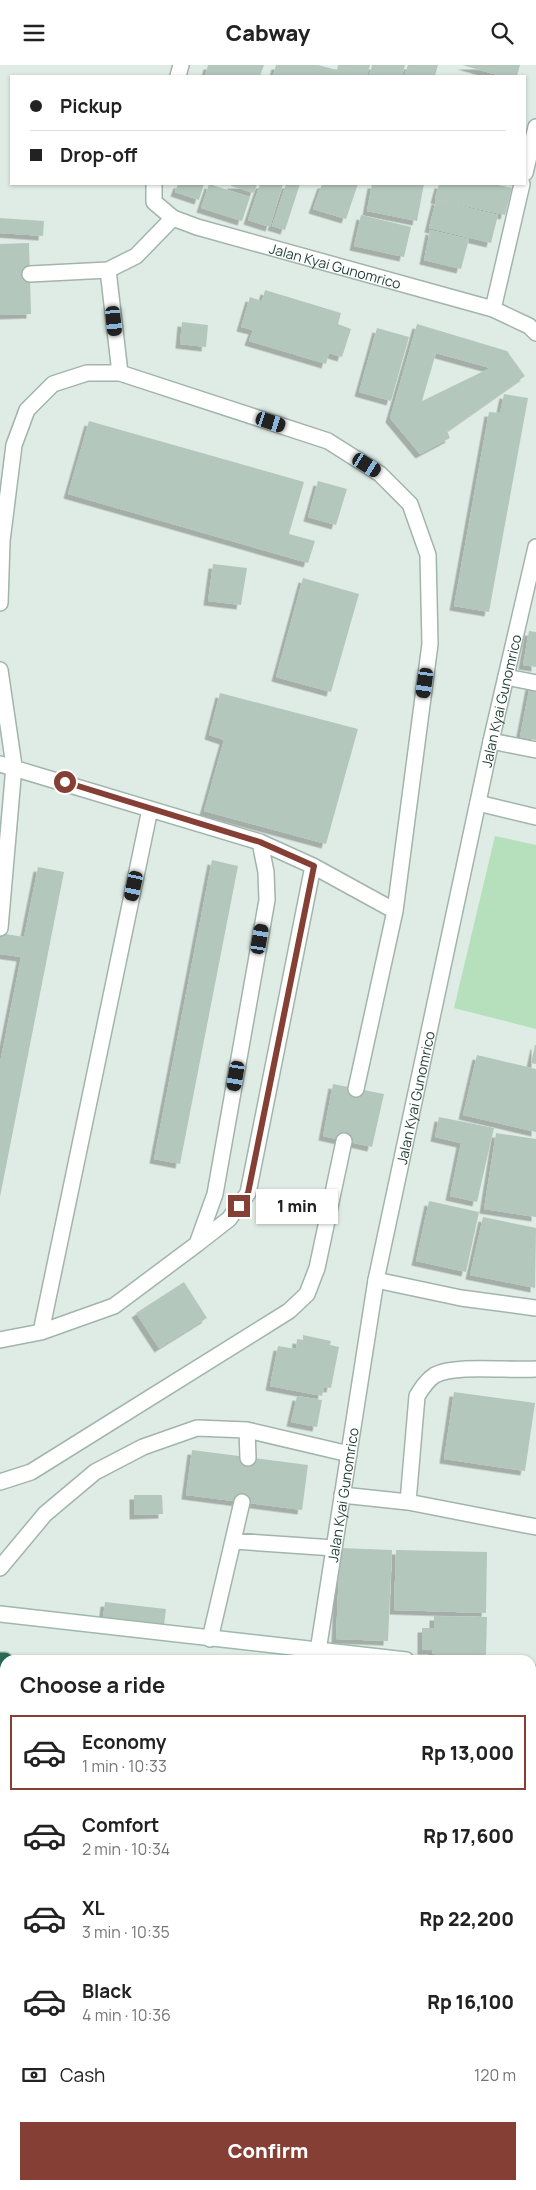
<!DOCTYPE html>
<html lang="en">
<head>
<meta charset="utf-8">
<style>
	:root { --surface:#fff; --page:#f2f2f2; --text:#222; --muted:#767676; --line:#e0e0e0; --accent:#853f34 }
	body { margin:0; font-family:Manrope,sans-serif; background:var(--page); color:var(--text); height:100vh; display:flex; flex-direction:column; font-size:19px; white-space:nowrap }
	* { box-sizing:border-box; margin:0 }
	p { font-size:16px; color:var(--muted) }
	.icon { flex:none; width:28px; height:28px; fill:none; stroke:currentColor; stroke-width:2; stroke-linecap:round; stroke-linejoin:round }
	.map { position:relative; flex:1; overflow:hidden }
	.details { position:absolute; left:0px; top:1590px; width:536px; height:535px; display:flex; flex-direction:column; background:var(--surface); border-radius:15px 15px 0 0; box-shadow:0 1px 4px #0004 }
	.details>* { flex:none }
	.guide { position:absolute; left:10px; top:10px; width:516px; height:110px; border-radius:0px; box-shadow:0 1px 4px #0004; display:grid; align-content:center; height:110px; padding:0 20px; background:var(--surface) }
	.end { position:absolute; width:22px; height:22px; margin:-11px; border:6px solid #853f34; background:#fff; box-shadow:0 0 0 2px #fff }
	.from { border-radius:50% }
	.bubble { position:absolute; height:35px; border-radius:0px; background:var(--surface); box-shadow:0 1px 4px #0004; font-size:16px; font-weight:800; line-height:35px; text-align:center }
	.car { position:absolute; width:15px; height:30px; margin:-15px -8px; border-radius:6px; box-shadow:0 0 4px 1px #0007; background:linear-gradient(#222 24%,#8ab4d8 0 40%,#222 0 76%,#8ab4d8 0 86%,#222 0) }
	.guide b { display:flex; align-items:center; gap:18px; height:48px; font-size:19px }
	.guide b+b { border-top:1px solid var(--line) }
	.guide i { width:12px; height:12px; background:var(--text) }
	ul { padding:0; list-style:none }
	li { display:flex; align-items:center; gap:15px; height:75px; margin:0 10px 8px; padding:0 10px; border:2px solid transparent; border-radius:0px }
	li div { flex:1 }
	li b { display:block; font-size:19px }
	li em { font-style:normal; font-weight:800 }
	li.selected { border-color:var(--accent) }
	li>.icon { width:45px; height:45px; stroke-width:1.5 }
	h2 { padding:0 20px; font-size:22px; line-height:60px }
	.pay { display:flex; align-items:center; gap:12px; height:55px; padding:0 20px; font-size:19px }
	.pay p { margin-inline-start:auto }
	.primary-button { display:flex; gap:10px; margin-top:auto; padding:10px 20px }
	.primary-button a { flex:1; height:58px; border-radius:0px; background:var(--accent); color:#fff; font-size:20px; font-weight:800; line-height:58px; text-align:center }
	header { display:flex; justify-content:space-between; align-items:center; height:65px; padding:0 20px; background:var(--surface); font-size:22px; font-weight:800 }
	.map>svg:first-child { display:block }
</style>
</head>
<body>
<header><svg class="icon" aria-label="menu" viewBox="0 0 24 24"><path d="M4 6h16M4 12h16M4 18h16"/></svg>Cabway<svg class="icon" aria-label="search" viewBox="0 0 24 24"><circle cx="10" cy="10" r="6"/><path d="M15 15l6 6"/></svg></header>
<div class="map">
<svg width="536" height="2125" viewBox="0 0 536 2125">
	<defs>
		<filter id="shadow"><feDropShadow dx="-4.5" dy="4.5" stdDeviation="0" flood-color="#0004"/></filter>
	</defs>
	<rect width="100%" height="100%" fill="#dfece5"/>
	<path fill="#b6dfbc" d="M 495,771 L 536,780 L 536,964 L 454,943 Z"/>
	<path fill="#b4c7bd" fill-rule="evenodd" filter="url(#shadow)" d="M 208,0 L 264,0 L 260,11 L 205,11 Z
		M 276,0 L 318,0 L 337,5 L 338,0 L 370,0 L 367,11 L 273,11 Z
		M 372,0 L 405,0 L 402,11 L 369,11 Z
		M 408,0 L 438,0 L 435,11 L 404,11 Z
		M 462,0 L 520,0 L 517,11 L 501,11 Z
		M 178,119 L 204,119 L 199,135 L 175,127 Z
		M 209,119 L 250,132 L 242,156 L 201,143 Z
		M 232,119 L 257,119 L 254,128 L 231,121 Z
		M 260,119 L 283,119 L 270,162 L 248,155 Z
		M 286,119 L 300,119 L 285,165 L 272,161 Z
		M 322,119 L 358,119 L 346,154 L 313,144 Z
		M 372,119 L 424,119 L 417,156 L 367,146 Z
		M 439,119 L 494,119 L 512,123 L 505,150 L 435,134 Z
		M 436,135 L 498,150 L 491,178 L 429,163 Z
		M 361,150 L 411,162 L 404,192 L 354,181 Z
		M 0,153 L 44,156 L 43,171 L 0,168 Z
		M 430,165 L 469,174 L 461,204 L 424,195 Z
		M 29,178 L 31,249 L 0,250 L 0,179 Z
		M 265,225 L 341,248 L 338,259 L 351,264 L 342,292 L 329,288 L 326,299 L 249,276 L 253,265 L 241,262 L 250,232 L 262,236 Z
		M 182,257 L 208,260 L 206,282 L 180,279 Z
		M 417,259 L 507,286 L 525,311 L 447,366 L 450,373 L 420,389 L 390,353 ZM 436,288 L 490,303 L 422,336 Z
		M 377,263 L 409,272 L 391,336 L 359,327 Z
		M 504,329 L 528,333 L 489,547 L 454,541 L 489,347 L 500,348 Z
		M 89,356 L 304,417 L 289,469 L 315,476 L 308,498 L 68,429 Z
		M 318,416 L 347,424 L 336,460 L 308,452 Z
		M 213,499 L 247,503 L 241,540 L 208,536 Z
		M 303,513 L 359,529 L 331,627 L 276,612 Z
		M 529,566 L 536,567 L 536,602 L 523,600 Z
		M 530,620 L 536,621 L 536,675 L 520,672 Z
		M 220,628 L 358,664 L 326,779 L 204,746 L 224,675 L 209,670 Z
		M 212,795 L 238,801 L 180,1099 L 154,1094 Z
		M 38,802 L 64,807 L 0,1132 L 0,998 L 21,892 L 0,889 L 0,868 L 24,872 Z
		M 535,980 L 536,980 L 536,999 L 531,998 Z
		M 477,990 L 536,1004 L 536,1067 L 463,1050 Z
		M 333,1019 L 384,1029 L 372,1082 L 323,1071 Z
		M 439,1052 L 494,1063 L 477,1137 L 450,1131 L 461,1078 L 435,1072 Z
		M 496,1068 L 536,1074 L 536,1152 L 484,1144 Z
		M 429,1136 L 479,1147 L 466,1207 L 416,1196 Z
		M 483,1152 L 536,1163 L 535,1223 L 470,1210 Z
		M 184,1217 L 207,1253 L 159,1283 L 136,1248 Z
		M 303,1270 L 331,1276 L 330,1280 L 339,1282 L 331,1323 L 324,1322 L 322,1331 L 270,1321 L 278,1281 L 296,1284 L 297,1274 L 303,1275 Z
		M 454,1327 L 535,1338 L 525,1406 L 444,1394 Z
		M 297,1331 L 322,1335 L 317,1362 L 291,1357 Z
		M 192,1385 L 308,1400 L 302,1445 L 186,1430 Z
		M 134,1430 L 162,1430 L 163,1449 L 134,1450 Z
		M 340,1483 L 392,1485 L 388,1576 L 336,1574 Z
		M 396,1485 L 487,1487 L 486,1548 L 394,1545 Z
		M 105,1537 L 166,1544 L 164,1561 L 103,1554 Z
		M 434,1551 L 487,1552 L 486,1590 L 432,1589 L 433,1585 L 422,1585 L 422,1563 L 434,1563 Z
		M 3,1722 L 5,1723 L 5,1753 L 1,1753 Z
		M 0,1807 L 5,1808 L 5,1933 L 0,1932 Z
		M 531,1875 L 536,1875 L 536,1927 L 531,1927 Z
		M 0,1943 L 5,1944 L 5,2088 L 0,2087 Z
		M 531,1979 L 536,1980 L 536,2033 L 531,2033 Z
		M 531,2051 L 536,2051 L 536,2091 L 531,2091 Z
		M 78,2120 L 110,2120 L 110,2125 L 78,2125 Z"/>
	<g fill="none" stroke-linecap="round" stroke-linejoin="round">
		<g stroke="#a2b4ac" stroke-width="18">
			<path id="lane" d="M 108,205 L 120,308
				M 30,209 L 108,205 L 136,191 L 173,153
				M 0,538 L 2,476 L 14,380 L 27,345 L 53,319 L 87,308 L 120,308 L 328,376 L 380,409 L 410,439 L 428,490 L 430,579 L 395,846 L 356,1024
				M 0,605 L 14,701 L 0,863
				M 491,676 L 536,685
				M 0,699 L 260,777 L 313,801 L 395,846
				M 478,738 L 536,752
				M 197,1179 L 229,1154 L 248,1128 L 313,801
				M 376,1215 L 461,1233 L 536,1243
				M 41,1267 L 150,744
				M 0,1275 L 41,1267 L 114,1241 L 197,1179 L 215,1129 L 267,835 L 266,807 L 260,777
				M 247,1365 L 248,1393
				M 0,1417 L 31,1407 L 289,1246 L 307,1229 L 317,1203 L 344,1076
				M 342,1430 L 408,1437 L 536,1462
				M 408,1437 L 417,1331 C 422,1323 427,1315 435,1310 C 456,1299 510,1306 536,1304
				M 234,1476 L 334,1483
				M 0,1503 L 45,1449 L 95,1407 L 143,1382 L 197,1363 L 247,1365 L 349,1389
				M 210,1574 L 242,1437"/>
		</g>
		<g stroke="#a2b4ac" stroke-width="18">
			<g id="street">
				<path d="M 178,11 L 181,0"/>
				<path d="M 525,108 L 536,62"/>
				<path id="s1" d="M 154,119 L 154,137 L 173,153 L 197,162 L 493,244 L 529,261 L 536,268"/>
				<path d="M 493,244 L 522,119"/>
				<path d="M 506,612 L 536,618"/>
				<path id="s2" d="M 318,1586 L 376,1215 L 491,676 L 536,482"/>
				<path d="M 0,1784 L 5,1786"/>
				<path d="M 531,1967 L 536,1967"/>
				<path d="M 470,2120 L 514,2125"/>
				<path d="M 36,2125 L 36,2120"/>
			</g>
		</g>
		<g stroke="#9db9ac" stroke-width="18">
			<path id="secondary" d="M 0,1549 L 406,1595
				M 531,1608 L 536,1609
				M 531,1723 L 536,1723"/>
		</g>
		<g stroke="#c0c9c6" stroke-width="18">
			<path id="highway" d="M 0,1595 L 5,1595
				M 0,1642 L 5,1643
				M 531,1652 L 536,1653
				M 531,1696 L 536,1697"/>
		</g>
		<use href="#lane" stroke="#fff" stroke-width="15"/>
		<use href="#street" stroke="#fff" stroke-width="15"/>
		<use href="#secondary" stroke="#fff" stroke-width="15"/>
		<use href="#highway" stroke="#286c56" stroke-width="15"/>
	</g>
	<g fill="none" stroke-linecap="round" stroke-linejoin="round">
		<path stroke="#853f34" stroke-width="6" d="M 65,717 L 260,777 L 314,801 L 248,1128 L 239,1141"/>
	</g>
	<g text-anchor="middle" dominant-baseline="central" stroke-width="4" stroke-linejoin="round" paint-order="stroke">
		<g font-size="14" fill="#1f3d32" stroke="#f0f8f3">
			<text stroke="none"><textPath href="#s1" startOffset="212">Jalan Kyai Gunomrico</textPath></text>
			<text stroke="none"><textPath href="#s2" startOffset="968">Jalan Kyai Gunomrico</textPath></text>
			<text stroke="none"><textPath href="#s2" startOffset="562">Jalan Kyai Gunomrico</textPath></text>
			<text stroke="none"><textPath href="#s2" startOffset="158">Jalan Kyai Gunomrico</textPath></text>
		</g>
	</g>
</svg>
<i class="end from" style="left:65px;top:717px"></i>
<i class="end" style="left:239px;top:1141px"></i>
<div class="bubble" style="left:256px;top:1124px;width:82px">1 min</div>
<i class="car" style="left:114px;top:256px;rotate:174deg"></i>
<i class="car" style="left:271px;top:357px;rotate:108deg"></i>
<i class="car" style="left:367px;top:400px;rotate:122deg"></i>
<i class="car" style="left:425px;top:618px;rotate:188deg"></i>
<i class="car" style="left:134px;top:821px;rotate:192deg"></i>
<i class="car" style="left:260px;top:874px;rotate:10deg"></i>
<i class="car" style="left:236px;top:1011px;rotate:190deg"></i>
<div class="guide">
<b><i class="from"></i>Pickup</b>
<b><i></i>Drop-off</b>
</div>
<section class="details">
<h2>Choose a ride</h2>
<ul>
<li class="selected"><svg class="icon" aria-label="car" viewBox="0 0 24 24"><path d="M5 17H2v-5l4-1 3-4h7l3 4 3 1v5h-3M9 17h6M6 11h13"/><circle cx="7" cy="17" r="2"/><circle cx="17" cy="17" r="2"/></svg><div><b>Economy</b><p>1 min · 10:33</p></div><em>Rp 13,000</em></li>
<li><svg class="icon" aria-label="car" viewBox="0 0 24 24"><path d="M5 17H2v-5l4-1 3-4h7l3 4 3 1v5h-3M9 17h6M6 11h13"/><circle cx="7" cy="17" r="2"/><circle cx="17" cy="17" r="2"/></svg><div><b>Comfort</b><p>2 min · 10:34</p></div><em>Rp 17,600</em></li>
<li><svg class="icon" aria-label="car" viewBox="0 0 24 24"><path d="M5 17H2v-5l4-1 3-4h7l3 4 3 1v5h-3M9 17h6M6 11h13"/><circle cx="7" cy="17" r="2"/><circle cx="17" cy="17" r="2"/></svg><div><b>XL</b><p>3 min · 10:35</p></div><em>Rp 22,200</em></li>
<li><svg class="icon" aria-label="car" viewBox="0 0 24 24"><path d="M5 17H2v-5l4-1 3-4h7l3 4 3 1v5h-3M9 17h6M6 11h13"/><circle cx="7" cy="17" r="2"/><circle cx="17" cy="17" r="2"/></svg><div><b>Black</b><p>4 min · 10:36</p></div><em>Rp 16,100</em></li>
</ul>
<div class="pay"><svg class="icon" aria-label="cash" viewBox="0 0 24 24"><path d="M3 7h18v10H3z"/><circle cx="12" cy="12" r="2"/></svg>Cash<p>120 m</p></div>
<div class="primary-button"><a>Confirm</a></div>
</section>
</div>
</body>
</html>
